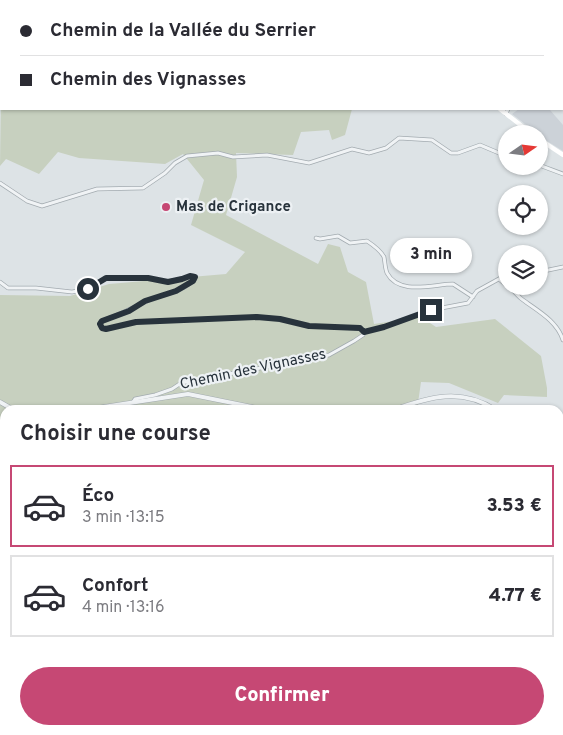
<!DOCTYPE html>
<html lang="fr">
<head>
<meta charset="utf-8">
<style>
	:root { --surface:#fff; --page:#f7f7f7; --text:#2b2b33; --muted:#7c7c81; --line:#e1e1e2; --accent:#c64874 }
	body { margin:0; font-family:Overpass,sans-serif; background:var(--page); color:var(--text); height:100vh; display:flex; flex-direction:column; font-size:19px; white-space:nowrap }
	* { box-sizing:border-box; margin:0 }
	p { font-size:16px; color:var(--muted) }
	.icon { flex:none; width:28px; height:28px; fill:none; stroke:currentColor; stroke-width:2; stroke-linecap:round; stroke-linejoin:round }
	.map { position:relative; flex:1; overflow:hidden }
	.side { position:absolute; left:0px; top:405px; width:564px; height:330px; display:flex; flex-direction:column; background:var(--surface); border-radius:15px 15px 0 0; box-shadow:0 1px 4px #0004 }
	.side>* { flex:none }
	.banner { position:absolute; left:0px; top:0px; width:564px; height:110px; box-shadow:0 1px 4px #0004; display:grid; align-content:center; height:110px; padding:0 20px; background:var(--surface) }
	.needle { width:32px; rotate:76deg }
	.buttons { position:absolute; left:498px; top:125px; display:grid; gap:10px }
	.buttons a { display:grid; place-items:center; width:50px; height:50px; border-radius:50%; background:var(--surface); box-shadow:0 1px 4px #0004; font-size:25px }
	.end { position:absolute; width:22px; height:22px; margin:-11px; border:6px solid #28333c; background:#fff; box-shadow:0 0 0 2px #fff }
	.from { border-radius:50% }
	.bubble { position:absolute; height:35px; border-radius:18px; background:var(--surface); box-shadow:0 1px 4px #0004; font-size:16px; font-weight:800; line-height:35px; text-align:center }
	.banner b { display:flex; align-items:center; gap:18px; height:48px; font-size:19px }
	.banner b+b { border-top:1px solid var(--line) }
	.banner i { width:12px; height:12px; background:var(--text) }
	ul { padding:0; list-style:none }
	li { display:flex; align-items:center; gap:15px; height:82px; margin:0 10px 8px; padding:0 10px; border:2px solid var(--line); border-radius:0px }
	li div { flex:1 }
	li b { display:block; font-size:19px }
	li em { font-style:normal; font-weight:800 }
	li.on { border-color:var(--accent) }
	li>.icon { width:45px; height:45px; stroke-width:1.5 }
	h2 { padding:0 20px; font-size:22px; line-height:60px }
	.primary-button { display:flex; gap:10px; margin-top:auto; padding:10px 20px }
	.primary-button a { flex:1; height:58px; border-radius:30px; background:var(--accent); color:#fff; font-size:20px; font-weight:800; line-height:58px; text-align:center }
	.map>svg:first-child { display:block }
</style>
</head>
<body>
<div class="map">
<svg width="563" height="735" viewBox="0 0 563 735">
	<rect width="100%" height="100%" fill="#dde3e6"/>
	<path fill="#ccd2d8" d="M 519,109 L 549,109 L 550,110 L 563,125 L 563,151 L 547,141 L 512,114 Z"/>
	<path fill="#c7d0bf" d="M 70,0 L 504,0 L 502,1 Z
		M 1,90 L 1,109 L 352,109 L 345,135 L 332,140 L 329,130 L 301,132 L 293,155 L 236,153 L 237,177 L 226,215 L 318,264 L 328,244 L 340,247 L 348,272 L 366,282 L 374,324 L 421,317 L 436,327 L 495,319 L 541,356 L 547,388 L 547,397 L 504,395 L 498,403 L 449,383 L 421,382 L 417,410 L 5,410 L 5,684 L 0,680 L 0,295 L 70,296 L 109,284 L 226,274 L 245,252 L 191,225 L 204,180 L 183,154 L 165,164 L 79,158 L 58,152 L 39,174 L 6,159 L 0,166 Z
		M 563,482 L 563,666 L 559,665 L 559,490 Z
		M 5,730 L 174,730 L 173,735 L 0,735 L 0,732 Z
		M 236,730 L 482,730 L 485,735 L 231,735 Z"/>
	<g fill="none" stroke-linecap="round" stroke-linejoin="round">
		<g stroke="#a3abb0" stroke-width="4.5">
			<path id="minor" d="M 506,114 L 508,109
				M 539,165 L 563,174
				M 0,183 L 27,201 L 42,206 L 97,189 L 143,188 L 165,173 L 175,163 L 187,156 L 218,153 L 233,157 L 267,155 L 309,163 L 352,149 L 369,153 L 386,148 L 399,138 L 432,140 L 451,153 L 458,153 L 480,145 L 506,156
				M 316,238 L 320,239 L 338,236 L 350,243 L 367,241 C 373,245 381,251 384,257 C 385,262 385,268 387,273 C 399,296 434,284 453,284 L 473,297
				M 539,272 L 563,267
				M 499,279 L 506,285
				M 0,282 L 8,288 L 36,288 L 72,292 L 88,289 L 106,278 L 148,278 L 168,282 L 193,276 L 195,279 C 182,293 161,294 145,302 C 130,309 117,316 102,321 L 100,324 L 102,327 L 106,329 L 136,322 L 257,317 L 280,319 L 309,326 L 360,328 L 364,332
				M 508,286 C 514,290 517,296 523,300 C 538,311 557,321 563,340
				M 133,402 L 135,399 L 155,395 L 172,389 L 181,383 L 329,355 L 354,341 L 363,335 L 364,332 L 384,327 L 431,310 L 468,303 L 477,291 L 506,275
				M 559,438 L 563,437
				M 559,461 L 563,460
				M 559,485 L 563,476
				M 0,667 L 5,666
				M 194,735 L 202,730"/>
		</g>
		<g stroke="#a3abb0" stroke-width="5">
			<path id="tertiary" d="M 0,402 L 14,410
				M 84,410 L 188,394 L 267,410
				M 393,410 C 429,397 461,387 496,410
				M 559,431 L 563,431"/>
		</g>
		<use href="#minor" stroke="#f0f3f5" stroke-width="3"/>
		<use href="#tertiary" stroke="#f0f3f5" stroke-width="4"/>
		<path stroke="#fff" stroke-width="4.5" d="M 181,0 L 182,1
			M 500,109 L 532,134
			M 539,139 L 563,155"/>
	</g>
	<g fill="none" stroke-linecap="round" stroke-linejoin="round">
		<path stroke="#28333c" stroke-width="6" d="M 88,289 L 106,278 L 148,278 L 168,282 L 182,279 L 190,276 L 195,277 L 193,281 L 176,291 L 145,301 L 129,311 L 102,321 L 100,324 L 102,328 L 106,329 L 136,322 L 257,317 L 280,319 L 309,326 L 360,328 L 364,332 L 384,327 L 431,310"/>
	</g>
	<circle fill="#c64874" stroke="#edf1f4" stroke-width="2" cx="166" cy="207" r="5"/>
	<g text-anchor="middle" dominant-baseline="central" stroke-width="4.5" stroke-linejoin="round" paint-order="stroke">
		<g font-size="15" font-weight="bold" fill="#28333c" stroke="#edf1f4" text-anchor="start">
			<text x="176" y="207">Mas de Crigance</text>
		</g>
		<g font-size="15" fill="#28333c" stroke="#edf1f4">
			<text transform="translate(253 370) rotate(-12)">Chemin des Vignasses</text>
		</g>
	</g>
</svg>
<div class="buttons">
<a><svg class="needle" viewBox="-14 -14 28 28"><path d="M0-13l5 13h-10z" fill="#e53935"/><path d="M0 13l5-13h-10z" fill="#7c7c81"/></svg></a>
<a><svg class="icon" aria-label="locate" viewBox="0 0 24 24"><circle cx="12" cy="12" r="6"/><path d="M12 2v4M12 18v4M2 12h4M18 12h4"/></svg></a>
<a><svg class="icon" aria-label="layers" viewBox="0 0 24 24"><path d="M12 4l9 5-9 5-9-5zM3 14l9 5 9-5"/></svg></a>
</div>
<i class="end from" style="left:88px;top:289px"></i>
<i class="end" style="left:431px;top:310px"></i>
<div class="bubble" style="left:390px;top:238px;width:82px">3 min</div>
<div class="banner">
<b><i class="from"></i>Chemin de la Vallée du Serrier</b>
<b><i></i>Chemin des Vignasses</b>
</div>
<section class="side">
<h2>Choisir une course</h2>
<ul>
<li class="on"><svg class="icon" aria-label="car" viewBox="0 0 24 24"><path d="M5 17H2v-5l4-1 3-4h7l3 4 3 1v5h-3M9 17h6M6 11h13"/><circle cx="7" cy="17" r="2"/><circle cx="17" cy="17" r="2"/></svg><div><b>Éco</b><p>3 min · 13:15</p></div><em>3.53 €</em></li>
<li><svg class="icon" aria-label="car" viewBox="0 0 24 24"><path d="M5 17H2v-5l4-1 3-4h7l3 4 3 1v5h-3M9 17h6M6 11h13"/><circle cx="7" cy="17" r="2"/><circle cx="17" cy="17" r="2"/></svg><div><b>Confort</b><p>4 min · 13:16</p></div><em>4.77 €</em></li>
</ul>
<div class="primary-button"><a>Confirmer</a></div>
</section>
</div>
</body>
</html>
